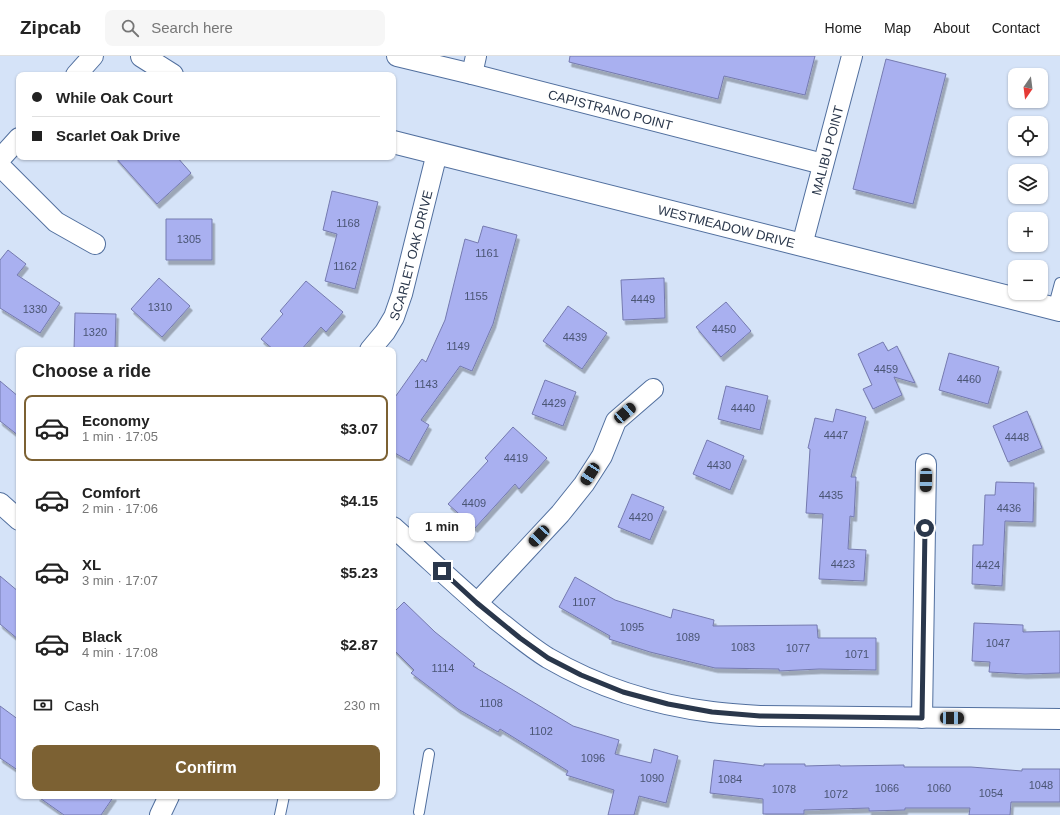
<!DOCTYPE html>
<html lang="en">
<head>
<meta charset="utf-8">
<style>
	:root { --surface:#fff; --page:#f6f6f6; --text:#222; --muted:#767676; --line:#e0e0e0; --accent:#7c6133 }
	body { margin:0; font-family:Helvetica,sans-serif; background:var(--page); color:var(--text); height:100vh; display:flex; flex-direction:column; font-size:15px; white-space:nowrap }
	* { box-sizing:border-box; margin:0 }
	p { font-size:13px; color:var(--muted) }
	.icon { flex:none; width:22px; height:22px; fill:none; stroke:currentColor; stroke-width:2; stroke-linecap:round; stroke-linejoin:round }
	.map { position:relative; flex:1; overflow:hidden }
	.panel { position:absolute; left:16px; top:291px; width:380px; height:452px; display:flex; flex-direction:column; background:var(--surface); border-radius:8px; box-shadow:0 1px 3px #0004 }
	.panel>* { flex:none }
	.hud { position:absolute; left:16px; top:16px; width:380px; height:88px; border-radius:8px; box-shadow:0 1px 3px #0004; display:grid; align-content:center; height:88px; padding:0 16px; background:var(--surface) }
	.needle { width:26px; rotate:194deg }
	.buttons { position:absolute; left:1008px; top:12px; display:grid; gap:8px }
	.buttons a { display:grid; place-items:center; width:40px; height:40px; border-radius:8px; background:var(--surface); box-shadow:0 1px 3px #0004; font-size:20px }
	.end { position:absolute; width:18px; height:18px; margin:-9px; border:5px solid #2a374b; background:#fff; box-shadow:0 0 0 2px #fff }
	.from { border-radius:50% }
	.bubble { position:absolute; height:28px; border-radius:8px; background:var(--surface); box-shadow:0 1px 3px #0004; font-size:13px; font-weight:700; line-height:28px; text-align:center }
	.car { position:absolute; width:12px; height:24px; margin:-12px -6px; border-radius:5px; box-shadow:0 0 3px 1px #0007; background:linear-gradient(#222 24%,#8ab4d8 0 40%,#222 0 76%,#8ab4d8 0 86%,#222 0) }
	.hud b { display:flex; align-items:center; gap:14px; height:38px; font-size:15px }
	.hud b+b { border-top:1px solid var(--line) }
	.hud i { width:10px; height:10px; background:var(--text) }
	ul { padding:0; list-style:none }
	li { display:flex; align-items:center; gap:12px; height:66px; margin:0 8px 6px; padding:0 8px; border:2px solid transparent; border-radius:8px }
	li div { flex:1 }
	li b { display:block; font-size:15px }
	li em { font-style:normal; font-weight:700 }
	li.current { border-color:var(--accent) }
	li>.icon { width:36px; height:36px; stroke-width:1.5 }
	h2 { padding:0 16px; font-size:18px; line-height:48px }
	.pay { display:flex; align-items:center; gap:10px; height:44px; padding:0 16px; font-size:15px }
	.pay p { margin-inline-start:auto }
	.button { display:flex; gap:8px; margin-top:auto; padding:8px 16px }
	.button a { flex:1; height:46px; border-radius:8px; background:var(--accent); color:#fff; font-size:16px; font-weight:700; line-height:46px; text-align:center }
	header { display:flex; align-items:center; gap:24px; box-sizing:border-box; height:56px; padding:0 20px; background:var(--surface); border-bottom:1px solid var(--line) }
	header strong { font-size:19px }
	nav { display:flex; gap:22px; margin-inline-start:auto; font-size:14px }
	.search { width:280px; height:36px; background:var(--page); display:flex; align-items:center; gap:10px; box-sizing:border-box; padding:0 14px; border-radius:8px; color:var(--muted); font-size:15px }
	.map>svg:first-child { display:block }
</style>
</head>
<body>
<header>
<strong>Zipcab</strong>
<div class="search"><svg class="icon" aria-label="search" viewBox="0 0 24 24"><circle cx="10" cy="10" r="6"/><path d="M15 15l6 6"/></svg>Search here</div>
<nav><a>Home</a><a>Map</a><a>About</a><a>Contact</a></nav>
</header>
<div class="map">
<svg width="1060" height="759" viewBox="0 0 1060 759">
	<defs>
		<filter id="shadow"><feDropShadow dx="2.5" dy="4.5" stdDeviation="0" flood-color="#0004"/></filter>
	</defs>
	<rect width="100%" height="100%" fill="#d5e3f8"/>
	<path fill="#a9b0f0" stroke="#757aaf" filter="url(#shadow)" d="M 570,0 L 815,0 L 805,39 L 724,20 L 718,43 L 569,6 Z
		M 886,3 L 946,18 L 913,148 L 853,133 Z
		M 115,101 L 177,101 L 191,117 L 157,148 Z
		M 332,135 L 378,146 L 355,233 L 325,225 L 337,178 L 323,174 Z
		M 166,163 L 212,163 L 212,204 L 166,204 Z
		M 483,170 L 517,179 L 493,268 L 472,315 L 460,310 L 421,364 L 429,369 L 409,405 L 393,396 L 393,344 L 422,303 L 426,306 L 445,264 L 465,183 L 478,187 Z
		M 8,194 L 26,208 L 17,219 L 60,247 L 40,277 L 0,252 L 0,204 Z
		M 159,222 L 190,250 L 162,281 L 131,253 Z
		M 664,222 L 665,262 L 623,264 L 621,224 Z
		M 306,225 L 343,256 L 326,276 L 321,271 L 301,294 L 274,294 L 261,283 L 283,258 L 280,255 Z
		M 726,246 L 751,275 L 721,301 L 696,271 Z
		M 568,250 L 607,277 L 582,313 L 543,285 Z
		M 75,257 L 116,258 L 115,294 L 74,294 Z
		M 883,286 L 888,295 L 897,290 L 915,327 L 894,321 L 902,339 L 873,353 L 863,333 L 872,329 L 858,298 Z
		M 949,297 L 999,311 L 988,348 L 939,334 Z
		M 545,324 L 576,336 L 563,370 L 532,358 Z
		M 0,325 L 19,341 L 19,380 L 0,365 Z
		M 726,330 L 768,340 L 760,374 L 718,363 Z
		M 836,353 L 866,361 L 851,421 L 856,421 L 854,461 L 850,460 L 848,493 L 866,494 L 864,525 L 819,523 L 823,458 L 806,457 L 810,393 L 808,392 L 815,362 L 833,366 Z
		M 1027,355 L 1042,392 L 1008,406 L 993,370 Z
		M 513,371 L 547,402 L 519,433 L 515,428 L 475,472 L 448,448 L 488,405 L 485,402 Z
		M 707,384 L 744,400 L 730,434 L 693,418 Z
		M 996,426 L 1034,427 L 1033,466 L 1005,465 L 1002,530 L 972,528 L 973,489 L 983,489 L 985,439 L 995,439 Z
		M 632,438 L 664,451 L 650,484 L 618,471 Z
		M 0,520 L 19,536 L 19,584 L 0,568 Z
		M 575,521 L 615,544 L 671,562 L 673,553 L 714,564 L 713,570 L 817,569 L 818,582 L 876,582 L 876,614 L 819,613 L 779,615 L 779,613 L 715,612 L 650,596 L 609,583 L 610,580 L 559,551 Z
		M 404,546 L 435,576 L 475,608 L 473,610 L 573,670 L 619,684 L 615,698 L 651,707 L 654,693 L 678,700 L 666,747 L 639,740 L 634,759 L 608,759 L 614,734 L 566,719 L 568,715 L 500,673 L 498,676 L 458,653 L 411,617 L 414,614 L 393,593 L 393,557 Z
		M 974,567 L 1023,569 L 1023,576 L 1060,575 L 1060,617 L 1025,618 L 989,616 L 990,606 L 972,605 Z
		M 0,650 L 19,664 L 19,715 L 0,702 Z
		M 714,704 L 764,710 L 764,708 L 805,708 L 805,710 L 840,709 L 840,710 L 904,709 L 904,711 L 971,711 L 1022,715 L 1022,713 L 1060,713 L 1060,746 L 1011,746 L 1010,759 L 969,759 L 970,752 L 905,752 L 905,754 L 869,755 L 869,752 L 804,754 L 804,758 L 763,758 L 763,743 L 710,737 Z
		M 37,740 L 114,740 L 101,759 L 64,759 Z"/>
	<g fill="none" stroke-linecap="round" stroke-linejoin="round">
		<g stroke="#516f9e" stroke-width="12">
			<path id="lane" d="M 1053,253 L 1060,227
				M 419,756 L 429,698
				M 280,759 L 284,740"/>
		</g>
		<g stroke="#516f9e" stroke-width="22">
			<g id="street">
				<path id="s1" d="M 397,0 L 472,18 L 823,108"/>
				<path d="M 472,18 L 476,0"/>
				<path d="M 76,19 L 93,0"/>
				<path d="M 0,103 L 19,82"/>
				<path d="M 0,110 L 56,166 L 95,188"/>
				<path id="s2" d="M 802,189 L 852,0"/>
				<path id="s3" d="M 370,294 L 385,276 L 394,261 L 402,238 L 437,97"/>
				<path d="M 0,447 L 19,464"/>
				<path d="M 393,471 C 428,502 461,534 497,564 C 514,577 530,591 548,602 C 598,631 655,649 712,656 C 728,658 744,659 760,660 L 1060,663"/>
				<path d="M 477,547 L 560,458 L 584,428 L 602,400 L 616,365 L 653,333"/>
				<path d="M 922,662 L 926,408"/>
				<path d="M 160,759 L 169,740"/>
			</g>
		</g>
		<g stroke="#516f9e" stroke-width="24">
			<g id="secondary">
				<path d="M 142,0 L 172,19"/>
				<path id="s4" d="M 393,86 L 1060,254"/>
			</g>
		</g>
		<use href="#lane" stroke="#fff" stroke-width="10"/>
		<use href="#street" stroke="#fff" stroke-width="20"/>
		<use href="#secondary" stroke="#fff" stroke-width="22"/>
	</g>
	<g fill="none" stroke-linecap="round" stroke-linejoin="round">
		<path stroke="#2a374b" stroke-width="5" d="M 442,515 L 477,547 L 520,582 L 548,602 L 581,619 L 623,636 L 668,648 L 712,656 L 760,660 L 922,662 L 925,472"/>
	</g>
	<g text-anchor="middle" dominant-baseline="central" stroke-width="4" stroke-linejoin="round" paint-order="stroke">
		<g font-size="11" fill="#4a5574">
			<text x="348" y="167">1168</text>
			<text x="189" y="183">1305</text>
			<text x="487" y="197">1161</text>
			<text x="345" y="210">1162</text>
			<text x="476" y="240">1155</text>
			<text x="643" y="243">4449</text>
			<text x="160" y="251">1310</text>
			<text x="35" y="253">1330</text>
			<text x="724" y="273">4450</text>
			<text x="95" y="276">1320</text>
			<text x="575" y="281">4439</text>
			<text x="458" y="290">1149</text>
			<text x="886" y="313">4459</text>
			<text x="969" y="323">4460</text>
			<text x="426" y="328">1143</text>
			<text x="554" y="347">4429</text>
			<text x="743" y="352">4440</text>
			<text x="836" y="379">4447</text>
			<text x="1017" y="381">4448</text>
			<text x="516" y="402">4419</text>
			<text x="719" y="409">4430</text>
			<text x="831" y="439">4435</text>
			<text x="474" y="447">4409</text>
			<text x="1009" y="452">4436</text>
			<text x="641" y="461">4420</text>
			<text x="843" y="508">4423</text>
			<text x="988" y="509">4424</text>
			<text x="584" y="546">1107</text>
			<text x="632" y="571">1095</text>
			<text x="688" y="581">1089</text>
			<text x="998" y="587">1047</text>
			<text x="743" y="591">1083</text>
			<text x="798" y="592">1077</text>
			<text x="857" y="598">1071</text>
			<text x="443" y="612">1114</text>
			<text x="491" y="647">1108</text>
			<text x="541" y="675">1102</text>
			<text x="593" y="702">1096</text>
			<text x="652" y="722">1090</text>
			<text x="730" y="723">1084</text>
			<text x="1041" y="729">1048</text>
			<text x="887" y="732">1066</text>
			<text x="939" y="732">1060</text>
			<text x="784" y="733">1078</text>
			<text x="991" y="737">1054</text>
			<text x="836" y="738">1072</text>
		</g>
		<g font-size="13" fill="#2a374b" stroke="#d5e3f8">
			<text stroke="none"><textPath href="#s1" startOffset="220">CAPISTRANO POINT</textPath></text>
			<text stroke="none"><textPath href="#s2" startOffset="98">MALIBU POINT</textPath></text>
			<text stroke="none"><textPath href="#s4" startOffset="344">WESTMEADOW DRIVE</textPath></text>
			<text stroke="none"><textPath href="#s3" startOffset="105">SCARLET OAK DRIVE</textPath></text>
		</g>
	</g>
</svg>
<div class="buttons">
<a><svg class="needle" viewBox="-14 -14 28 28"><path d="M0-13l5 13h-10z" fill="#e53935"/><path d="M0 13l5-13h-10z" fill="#767676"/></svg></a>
<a><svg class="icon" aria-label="locate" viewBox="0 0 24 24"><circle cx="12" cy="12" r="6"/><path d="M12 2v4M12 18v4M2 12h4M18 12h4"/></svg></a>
<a><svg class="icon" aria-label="layers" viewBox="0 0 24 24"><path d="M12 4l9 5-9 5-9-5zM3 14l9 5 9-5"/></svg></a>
<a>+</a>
<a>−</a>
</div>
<i class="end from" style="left:925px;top:472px"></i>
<i class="end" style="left:442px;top:515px"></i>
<div class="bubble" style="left:409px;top:457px;width:66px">1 min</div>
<i class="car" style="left:625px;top:357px;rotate:49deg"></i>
<i class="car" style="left:590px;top:418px;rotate:213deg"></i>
<i class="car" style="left:926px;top:424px;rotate:181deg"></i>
<i class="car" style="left:539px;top:480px;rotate:223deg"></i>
<i class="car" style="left:952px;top:662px;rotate:91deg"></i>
<div class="hud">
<b><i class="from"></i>While Oak Court</b>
<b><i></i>Scarlet Oak Drive</b>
</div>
<section class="panel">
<h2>Choose a ride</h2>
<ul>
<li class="current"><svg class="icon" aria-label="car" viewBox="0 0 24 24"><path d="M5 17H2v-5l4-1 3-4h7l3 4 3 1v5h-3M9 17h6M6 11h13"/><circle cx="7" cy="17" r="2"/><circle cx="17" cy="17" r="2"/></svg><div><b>Economy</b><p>1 min · 17:05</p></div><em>$3.07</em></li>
<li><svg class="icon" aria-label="car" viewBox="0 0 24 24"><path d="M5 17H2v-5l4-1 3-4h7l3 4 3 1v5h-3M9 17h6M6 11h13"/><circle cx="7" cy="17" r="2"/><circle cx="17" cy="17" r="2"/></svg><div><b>Comfort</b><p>2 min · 17:06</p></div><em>$4.15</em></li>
<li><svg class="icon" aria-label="car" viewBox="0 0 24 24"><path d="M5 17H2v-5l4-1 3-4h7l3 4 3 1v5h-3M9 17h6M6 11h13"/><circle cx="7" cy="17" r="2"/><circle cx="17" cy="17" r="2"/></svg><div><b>XL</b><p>3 min · 17:07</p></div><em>$5.23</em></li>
<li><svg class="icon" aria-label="car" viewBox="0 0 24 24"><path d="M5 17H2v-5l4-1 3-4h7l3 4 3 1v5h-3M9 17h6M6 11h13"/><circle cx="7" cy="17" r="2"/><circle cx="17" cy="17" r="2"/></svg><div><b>Black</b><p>4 min · 17:08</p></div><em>$2.87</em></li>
</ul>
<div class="pay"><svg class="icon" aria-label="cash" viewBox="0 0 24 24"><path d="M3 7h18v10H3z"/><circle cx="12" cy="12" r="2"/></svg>Cash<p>230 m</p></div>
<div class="button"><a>Confirm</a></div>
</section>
</div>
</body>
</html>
